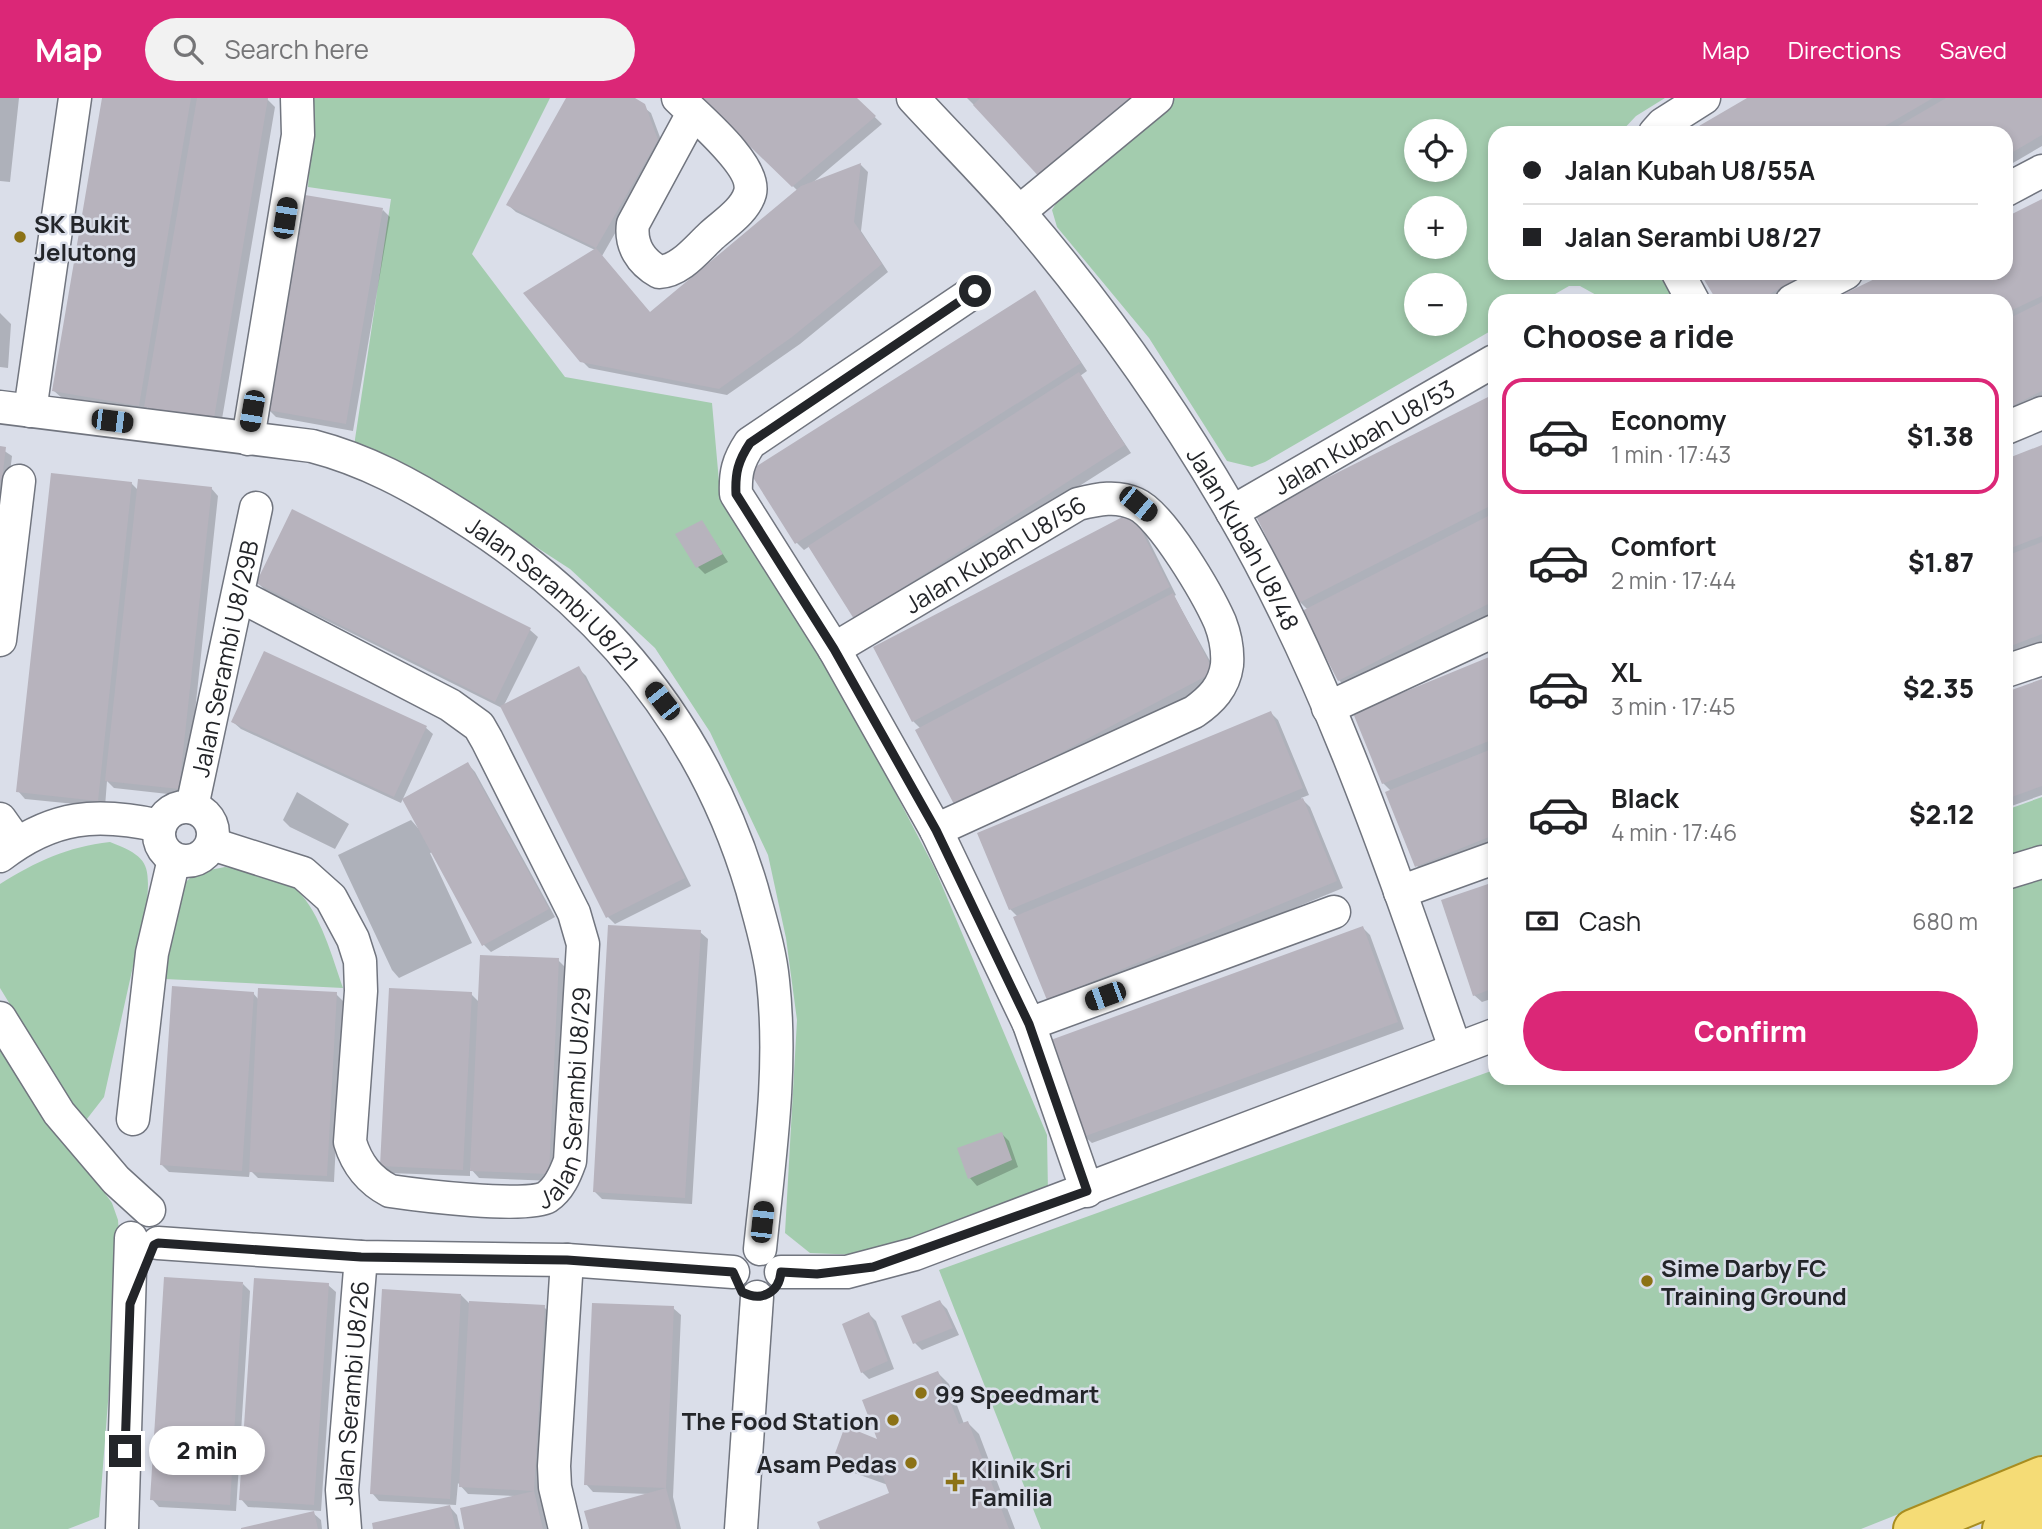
<!DOCTYPE html>
<html lang="en">
<head>
<meta charset="utf-8">
<style>
	:root { --surface:#fff; --page:#f2f2f2; --text:#202124; --muted:#757577; --line:#e0e0e0; --accent:#db2777 }
	body { margin:0; font-family:Manrope,sans-serif; background:var(--page); color:var(--text); height:100vh; display:flex; flex-direction:column; font-size:26px; white-space:nowrap }
	* { box-sizing:border-box; margin:0 }
	p { font-size:23px; color:var(--muted) }
	.icon { flex:none; width:38px; height:38px; fill:none; stroke:currentColor; stroke-width:2; stroke-linecap:round; stroke-linejoin:round }
	.map { position:relative; flex:1; overflow:hidden }
	.drawer { position:absolute; left:1488px; top:196px; width:525px; height:791px; display:flex; flex-direction:column; background:var(--surface); border-radius:21px; box-shadow:0 4px 10px #0003 }
	.drawer>* { flex:none }
	.banner { position:absolute; left:1488px; top:28px; width:525px; height:154px; border-radius:21px; box-shadow:0 4px 10px #0003; display:grid; align-content:center; height:154px; padding:0 35px; background:var(--surface) }
	.buttons { position:absolute; left:1404px; top:21px; display:grid; gap:14px }
	.buttons a { display:grid; place-items:center; width:63px; height:63px; border-radius:50%; background:var(--surface); box-shadow:0 4px 10px #0003; font-size:35px }
	.end { position:absolute; width:32px; height:32px; margin:-16px; border:9px solid #232529; background:#fff; box-shadow:0 0 0 4px #fff }
	.from { border-radius:50% }
	.bubble { position:absolute; height:49px; border-radius:24px; background:var(--surface); box-shadow:0 4px 10px #0003; font-size:23px; font-weight:800; line-height:49px; text-align:center }
	.car { position:absolute; width:21px; height:42px; margin:-21px -10px; border-radius:9px; box-shadow:0 0 5px 2px #0007; background:linear-gradient(#222 24%,#8ab4d8 0 40%,#222 0 76%,#8ab4d8 0 86%,#222 0) }
	.banner b { display:flex; align-items:center; gap:24px; height:66px; font-size:26px }
	.banner b+b { border-top:2px solid var(--line) }
	.banner i { width:18px; height:18px; background:var(--text) }
	ul { padding:0; list-style:none }
	li { display:flex; align-items:center; gap:21px; height:116px; margin:0 14px 10px; padding:0 21px; border:4px solid transparent; border-radius:21px }
	li div { flex:1 }
	li b { display:block; font-size:26px }
	li em { font-style:normal; font-weight:800 }
	li.on { border-color:var(--accent) }
	li>.icon { width:63px; height:63px; stroke-width:1.5 }
	h2 { padding:0 35px; font-size:32px; line-height:84px }
	.pay { display:flex; align-items:center; gap:18px; height:77px; padding:0 35px; font-size:26px }
	.pay p { margin-inline-start:auto }
	.primary-button { display:flex; gap:14px; margin-top:auto; padding:14px 35px }
	.primary-button a { flex:1; height:80px; border-radius:42px; background:var(--accent); color:#fff; font-size:28px; font-weight:800; line-height:80px; text-align:center }
	header { display:flex; align-items:center; gap:42px; box-sizing:border-box; height:98px; padding:0 35px; background:var(--accent); color:#fff }
	header strong { font-size:33px }
	nav { display:flex; gap:38px; margin-inline-start:auto; font-size:24px }
	.search { width:490px; height:63px; background:var(--page); display:flex; align-items:center; gap:18px; box-sizing:border-box; padding:0 24px; border-radius:38px; color:var(--muted); font-size:26px }
	.map>svg:first-child { display:block }
</style>
</head>
<body>
<header>
<strong>Map</strong>
<div class="search"><svg class="icon" aria-label="search" viewBox="0 0 24 24"><circle cx="10" cy="10" r="6"/><path d="M15 15l6 6"/></svg>Search here</div>
<nav><a>Map</a><a>Directions</a><a>Saved</a></nav>
</header>
<div class="map">
<svg width="2042" height="1431" viewBox="0 0 2042 1431">
	<rect width="100%" height="100%" fill="#dadee9"/>
	<path fill="#a3ccae" fill-rule="evenodd" d="M 314,0 L 550,0 L 472,156 L 565,279 L 712,305 L 720,395 L 820,550 L 935,771 L 1047,1037 L 1048,1095 L 885,1158 L 810,1155 L 785,1135 L 797,922 L 786,840 L 768,757 L 710,634 L 655,550 L 570,471 L 470,406 L 354,348 L 391,101 L 308,89 Z
		M 1175,0 L 1665,0 L 1636,18 L 1620,35 L 1494,35 L 1494,175 L 1658,175 L 1675,203 L 1607,203 L 1580,188 L 1569,188 L 1543,203 L 1494,203 L 1494,231 L 1265,364 L 1252,369 L 1227,363 L 1149,240 L 1057,129 L 1052,112 L 1062,95 ZM 1416,33 L 1454,33 L 1454,72 L 1416,72 ZM 1416,110 L 1454,110 L 1454,149 L 1416,149 ZM 1416,187 L 1454,187 L 1454,226 L 1416,226 Z
		M 2042,699 L 2042,1359 L 1861,1431 L 1041,1431 L 939,1172 L 1494,972 L 1494,980 L 2006,980 L 2006,712 Z
		M 110,744 C 148,759 150,765 147,805 L 104,999 L 83,1026 L 0,890 L 0,786 C 37,763 67,749 110,744 Z
		M 225,769 C 244,772 283,778 297,792 C 321,816 332,859 343,890 L 165,881 C 168,853 165,807 185,785 C 195,773 212,772 225,769 Z
		M 0,951 L 112,1105 L 118,1122 L 120,1150 L 99,1419 L 68,1431 L 0,1431 Z"/>
	<path fill="#0003" d="M 0,0 L 19,0 L 10,84 L 0,83 Z
		M 104,0 L 266,0 L 275,9 L 221,327 L 154,315 L 147,309 L 146,315 L 62,300 L 54,293 Z
		M 568,0 L 632,0 L 651,15 L 664,50 L 602,158 L 651,216 L 798,93 L 702,0 L 855,0 L 882,26 L 811,86 L 861,67 L 868,74 L 861,133 L 888,174 L 800,246 L 727,297 L 589,270 L 581,262 L 595,152 L 516,114 L 508,107 Z
		M 967,0 L 1147,0 L 975,8 Z
		M 1750,0 L 2042,0 L 2042,48 L 2006,69 L 2006,35 L 1690,35 Z
		M 2042,103 L 2042,304 L 2006,321 L 2006,203 L 1833,203 L 1892,175 L 2006,175 L 2006,121 Z
		M 383,112 L 390,119 L 353,333 L 276,319 L 269,312 Z
		M 1702,175 L 1825,175 L 1777,203 L 1719,203 Z
		M 1035,194 L 1087,273 L 1080,278 L 1131,355 L 862,527 L 810,448 L 804,452 L 797,445 L 752,374 Z
		M 0,215 L 11,226 L 8,270 L 0,269 Z
		M 1494,298 L 1494,514 L 1346,590 L 1339,582 L 1308,512 L 1300,504 L 1257,417 Z
		M 2042,348 L 2042,545 L 2006,559 L 2006,363 Z
		M 0,350 L 12,358 L 0,457 Z
		M 131,385 L 139,393 L 211,390 L 218,398 L 186,698 L 114,690 L 107,683 L 105,709 L 25,701 L 18,693 Z
		M 293,414 L 530,532 L 538,539 L 503,609 L 578,570 L 586,578 L 691,788 L 615,826 L 608,819 L 504,611 L 265,492 L 258,485 Z
		M 1139,423 L 1176,497 L 1174,498 L 1220,581 L 965,717 L 921,631 L 913,623 Z
		M 702,424 L 728,464 L 705,476 L 698,469 Z
		M 1494,559 L 1494,747 L 1424,776 L 1417,768 L 1388,695 L 1391,693 L 1383,685 L 1356,615 Z
		M 2042,583 L 2042,697 L 2006,710 L 2006,596 Z
		M 1271,615 L 1278,622 L 1309,697 L 1301,700 L 1310,709 L 1343,790 L 1056,908 L 1049,901 L 1018,819 L 1010,811 L 979,736 Z
		M 233,624 L 425,629 L 433,636 L 401,705 L 241,631 Z
		M 468,666 L 475,674 L 555,819 L 491,854 L 484,847 L 433,754 L 430,755 L 472,845 L 399,880 L 392,872 L 338,757 L 411,722 L 418,730 Z
		M 297,694 L 349,726 L 335,751 L 290,729 L 283,722 Z
		M 1494,786 L 1494,900 L 1482,904 L 1474,897 L 1444,803 Z
		M 1363,830 L 1370,837 L 1404,931 L 1092,1045 L 1084,1038 Z
		M 700,834 L 708,841 L 692,1106 L 602,1101 L 594,1093 Z
		M 558,862 L 565,869 L 555,1083 L 479,1080 L 470,1070 L 470,1078 L 389,1075 L 382,1067 L 471,896 L 479,904 Z
		M 253,895 L 259,902 L 336,896 L 343,903 L 334,1084 L 258,1080 L 250,1072 L 249,1079 L 169,1074 L 162,1067 Z
		M 1002,1036 L 1009,1043 L 1018,1069 L 977,1088 L 970,1080 Z
		M 243,1186 L 250,1193 L 236,1413 L 159,1409 L 152,1401 Z
		M 328,1187 L 336,1194 L 321,1413 L 248,1409 L 241,1401 Z
		M 461,1197 L 471,1207 L 544,1209 L 551,1216 L 541,1402 L 547,1431 L 466,1431 L 515,1398 L 468,1396 L 458,1385 L 456,1407 L 379,1403 L 372,1395 Z
		M 940,1204 L 947,1211 L 959,1237 L 922,1252 L 915,1245 Z
		M 673,1210 L 681,1217 L 673,1399 L 681,1431 L 591,1431 L 649,1396 L 593,1394 L 586,1386 Z
		M 869,1216 L 876,1223 L 894,1271 L 869,1281 L 862,1274 Z
		M 938,1275 L 949,1286 L 964,1326 L 968,1325 L 979,1336 L 1015,1431 L 822,1431 L 891,1396 L 888,1387 L 846,1372 L 835,1361 L 880,1344 Z
		M 450,1409 L 457,1417 L 460,1431 L 375,1431 Z
		M 313,1415 L 321,1422 L 322,1431 L 246,1431 Z"/>
	<path fill="#b7b3bd" d="M 102,0 L 191,0 L 139,308 L 52,293 Z
		M 197,0 L 268,0 L 214,320 L 144,309 Z
		M 566,0 L 635,0 L 645,6 L 658,42 L 596,150 L 506,107 Z
		M 700,0 L 857,0 L 876,18 L 792,89 Z
		M 980,0 L 1133,0 L 1043,83 L 973,7 Z
		M 1747,0 L 1933,0 L 1873,35 L 1687,35 Z
		M 1946,0 L 2042,0 L 2042,37 L 2006,58 L 2006,35 L 1886,35 Z
		M 861,65 L 854,124 L 882,166 L 792,239 L 719,291 L 580,264 L 523,195 L 596,150 L 650,214 L 801,88 Z
		M 305,97 L 383,110 L 346,326 L 267,312 Z
		M 2042,101 L 2042,198 L 2006,215 L 2006,203 L 1829,203 L 1887,175 L 2006,175 L 2006,119 Z
		M 1700,175 L 1806,175 L 1758,203 L 1717,203 Z
		M 1035,192 L 1081,265 L 795,446 L 749,373 Z
		M 2042,204 L 2042,293 L 2006,311 L 2006,222 Z
		M 1079,274 L 1125,347 L 854,521 L 808,448 Z
		M 1494,296 L 1494,406 L 1299,505 L 1255,416 Z
		M 2042,347 L 2042,438 L 2006,452 L 2006,361 Z
		M 0,348 L 6,349 L 2,382 L 0,382 Z
		M 51,375 L 132,384 L 98,703 L 16,694 Z
		M 138,381 L 212,389 L 179,691 L 105,683 Z
		M 292,411 L 531,530 L 495,604 L 256,485 Z
		M 1132,414 L 1170,489 L 912,624 L 873,549 Z
		M 1494,415 L 1494,503 L 1338,583 L 1302,513 Z
		M 702,422 L 723,456 L 696,470 L 675,436 Z
		M 2042,444 L 2042,536 L 2006,550 L 2006,458 Z
		M 1173,495 L 1214,574 L 956,710 L 915,632 Z
		M 264,553 L 427,628 L 394,699 L 231,624 Z
		M 1494,557 L 1494,641 L 1382,686 L 1353,615 Z
		M 579,568 L 685,780 L 606,820 L 500,608 Z
		M 2042,581 L 2042,688 L 2006,701 L 2006,594 Z
		M 1271,613 L 1303,690 L 1009,812 L 977,735 Z
		M 1494,650 L 1494,737 L 1415,769 L 1385,694 Z
		M 468,664 L 549,811 L 482,848 L 402,701 Z
		M 1303,700 L 1337,783 L 1047,902 L 1013,819 Z
		M 1494,784 L 1494,890 L 1473,898 L 1441,802 Z
		M 608,827 L 701,832 L 685,1100 L 593,1094 Z
		M 1363,828 L 1398,924 L 1083,1039 L 1048,943 Z
		M 480,857 L 559,860 L 549,1076 L 470,1073 Z
		M 172,888 L 254,894 L 242,1073 L 160,1067 Z
		M 258,890 L 337,894 L 327,1078 L 249,1074 Z
		M 389,890 L 472,894 L 463,1072 L 380,1068 Z
		M 1002,1034 L 1012,1062 L 968,1081 L 957,1050 Z
		M 164,1179 L 243,1184 L 230,1407 L 150,1402 Z
		M 254,1180 L 329,1185 L 314,1407 L 239,1402 Z
		M 382,1191 L 461,1196 L 450,1401 L 370,1396 Z
		M 940,1202 L 953,1230 L 913,1246 L 901,1218 Z
		M 469,1203 L 545,1207 L 534,1393 L 459,1389 Z
		M 592,1205 L 674,1208 L 666,1390 L 584,1387 Z
		M 869,1214 L 888,1263 L 861,1275 L 842,1226 Z
		M 938,1273 L 959,1326 L 968,1323 L 1009,1431 L 820,1431 L 817,1424 L 889,1395 L 883,1379 L 833,1361 L 845,1328 L 877,1341 L 862,1302 Z
		M 666,1390 L 677,1431 L 589,1431 L 584,1413 Z
		M 534,1393 L 543,1431 L 464,1431 L 460,1410 Z
		M 450,1407 L 456,1431 L 373,1431 L 372,1425 Z
		M 314,1413 L 318,1431 L 241,1431 L 241,1430 Z"/>
	<g fill="none" stroke-linecap="round" stroke-linejoin="round">
		<g stroke="#71757f" stroke-width="35">
			<g id="minor">
				<path d="M 678,0 C 697,19 757,68 750,95 C 745,113 724,126 711,138 C 696,152 680,173 659,174 C 641,164 630,147 633,126 L 693,15"/>
				<path id="s1" d="M 913,0 C 948,38 985,75 1019,114 C 1098,206 1170,307 1231,412 C 1329,580 1391,767 1455,950"/>
				<path d="M 1655,35 L 1663,26 L 1704,0"/>
				<path d="M 2006,92 L 2042,73"/>
				<path d="M 1019,114 L 1157,0"/>
				<path d="M 1678,175 L 1693,203"/>
				<path d="M 975,193 L 750,345 C 738,363 735,375 736,396 L 834,551 L 936,732 L 1029,926 L 1087,1093"/>
				<path d="M 1792,203 L 1846,175"/>
				<path id="s2" d="M 0,309 L 312,348 C 366,362 412,387 459,417 C 601,506 704,629 752,791 C 760,821 770,852 773,883 C 783,973 769,1062 760,1151"/>
				<path d="M 30,313 L 75,0"/>
				<path d="M 2006,330 L 2042,315"/>
				<path d="M 248,341 L 298,37 L 297,0"/>
				<path id="s3" d="M 1232,414 L 1494,263"/>
				<path d="M 0,542 L 19,383"/>
				<path id="s4" d="M 834,551 L 1078,406 C 1098,401 1117,397 1136,406 C 1162,417 1208,497 1220,524 C 1225,537 1228,554 1227,567 C 1224,589 1211,602 1194,614 L 936,732"/>
				<path d="M 2006,573 L 2042,561"/>
				<path d="M 1328,610 L 1494,533"/>
				<circle cx="186" cy="736" r="27"/>
				<path id="s5" d="M 192,709 L 256,410"/>
				<path d="M 0,721 L 17,745"/>
				<path id="s6" d="M 212,746 L 303,775 L 331,800 L 353,841 L 360,863 L 361,893 L 350,1044 C 357,1067 369,1082 390,1093 C 417,1097 528,1111 547,1099 C 559,1091 565,1077 570,1063 L 583,846 L 574,815 L 487,642 L 479,628 L 450,607 L 238,497"/>
				<path d="M 0,758 C 53,717 97,714 160,728"/>
				<path d="M 2006,775 L 2042,764"/>
				<path d="M 1400,794 L 1494,760"/>
				<path d="M 0,920 L 59,1015 L 116,1082 L 149,1112"/>
				<path d="M 1029,926 L 1334,814"/>
				<path d="M 133,1021 L 152,855 L 174,761"/>
				<path d="M 158,1145 L 361,1159 L 567,1162 L 733,1174"/>
				<path d="M 781,1174 L 847,1174 L 915,1156 L 1494,937"/>
				<path d="M 122,1431 L 131,1140"/>
				<path id="s7" d="M 345,1431 L 342,1392 L 361,1159"/>
				<path d="M 565,1431 L 555,1389 L 554,1368 L 567,1162"/>
				<path d="M 741,1431 L 757,1199"/>
			</g>
		</g>
		<g stroke="#a88d20" stroke-width="42">
			<path id="major" d="M 1913,1431 L 2042,1378
				M 2002,1431 L 2042,1414"/>
		</g>
		<use href="#minor" stroke="#fff" stroke-width="32"/>
		<use href="#major" stroke="#f5dc76" stroke-width="38"/>
	</g>
	<g fill="none" stroke-linecap="round" stroke-linejoin="round">
		<path stroke="#232529" stroke-width="9" d="M 125,1353 L 130,1206 L 154,1147 L 158,1145 L 361,1159 L 567,1162 L 733,1174 L 742,1194 C 761,1204 779,1195 781,1174 L 817,1176 L 873,1169 L 1087,1093 L 1029,926 L 936,732 L 834,551 L 736,396 C 735,375 738,363 750,345 L 975,193"/>
	</g>
	<g fill="#8c7216" stroke="#dadee9" stroke-width="2.5">
		<circle cx="20" cy="139" r="7"/>
		<circle cx="1647" cy="1183" r="7"/>
		<circle cx="921" cy="1295" r="7"/>
		<circle cx="893" cy="1322" r="7"/>
		<circle cx="911" cy="1365" r="7"/>
		<path d="M951.5 1373.5h7v7h7v7h-7v7h-7v-7h-7v-7h7z"/>
	</g>
	<g text-anchor="middle" dominant-baseline="central" stroke-width="5" stroke-linejoin="round" paint-order="stroke">
		<g font-size="24" font-weight="bold" fill="#232529" stroke="#dadee9" text-anchor="start">
			<text x="34" y="125">SK Bukit<tspan x="34" dy="28">Jelutong</tspan></text>
			<text x="1661" y="1169">Sime Darby FC<tspan x="1661" dy="28">Training Ground</tspan></text>
			<text x="935" y="1295">99 Speedmart</text>
			<text x="879" y="1322" text-anchor="end">The Food Station</text>
			<text x="897" y="1365" text-anchor="end">Asam Pedas</text>
			<text x="971" y="1370">Klinik Sri<tspan x="971" dy="28">Familia</tspan></text>
		</g>
		<g font-size="24" fill="#232529" stroke="#dadee9">
			<text stroke="none"><textPath href="#s3" startOffset="152">Jalan Kubah U8/53</textPath></text>
			<text stroke="none"><textPath href="#s1" startOffset="553">Jalan Kubah U8/48</textPath></text>
			<text stroke="none"><textPath href="#s4" startOffset="187">Jalan Kubah U8/56</textPath></text>
			<text stroke="none"><textPath href="#s2" startOffset="600">Jalan Serambi U8/21</textPath></text>
			<text stroke="none"><textPath href="#s5" startOffset="152">Jalan Serambi U8/29B</textPath></text>
			<text stroke="none"><textPath href="#s6" startOffset="712">Jalan Serambi U8/29</textPath></text>
			<text stroke="none"><textPath href="#s7" startOffset="136">Jalan Serambi U8/26</textPath></text>
		</g>
	</g>
</svg>
<div class="buttons">
<a><svg class="icon" aria-label="locate" viewBox="0 0 24 24"><circle cx="12" cy="12" r="6"/><path d="M12 2v4M12 18v4M2 12h4M18 12h4"/></svg></a>
<a>+</a>
<a>−</a>
</div>
<i class="end from" style="left:975px;top:193px"></i>
<i class="end" style="left:125px;top:1353px"></i>
<div class="bubble" style="left:149px;top:1328px;width:116px">2 min</div>
<i class="car" style="left:285px;top:120px;rotate:9deg"></i>
<i class="car" style="left:252px;top:313px;rotate:190deg"></i>
<i class="car" style="left:112px;top:323px;rotate:97deg"></i>
<i class="car" style="left:1138px;top:406px;rotate:129deg"></i>
<i class="car" style="left:662px;top:603px;rotate:322deg"></i>
<i class="car" style="left:1105px;top:898px;rotate:250deg"></i>
<i class="car" style="left:762px;top:1124px;rotate:6deg"></i>
<div class="banner">
<b><i class="from"></i>Jalan Kubah U8/55A</b>
<b><i></i>Jalan Serambi U8/27</b>
</div>
<section class="drawer">
<h2>Choose a ride</h2>
<ul>
<li class="on"><svg class="icon" aria-label="car" viewBox="0 0 24 24"><path d="M5 17H2v-5l4-1 3-4h7l3 4 3 1v5h-3M9 17h6M6 11h13"/><circle cx="7" cy="17" r="2"/><circle cx="17" cy="17" r="2"/></svg><div><b>Economy</b><p>1 min · 17:43</p></div><em>$1.38</em></li>
<li><svg class="icon" aria-label="car" viewBox="0 0 24 24"><path d="M5 17H2v-5l4-1 3-4h7l3 4 3 1v5h-3M9 17h6M6 11h13"/><circle cx="7" cy="17" r="2"/><circle cx="17" cy="17" r="2"/></svg><div><b>Comfort</b><p>2 min · 17:44</p></div><em>$1.87</em></li>
<li><svg class="icon" aria-label="car" viewBox="0 0 24 24"><path d="M5 17H2v-5l4-1 3-4h7l3 4 3 1v5h-3M9 17h6M6 11h13"/><circle cx="7" cy="17" r="2"/><circle cx="17" cy="17" r="2"/></svg><div><b>XL</b><p>3 min · 17:45</p></div><em>$2.35</em></li>
<li><svg class="icon" aria-label="car" viewBox="0 0 24 24"><path d="M5 17H2v-5l4-1 3-4h7l3 4 3 1v5h-3M9 17h6M6 11h13"/><circle cx="7" cy="17" r="2"/><circle cx="17" cy="17" r="2"/></svg><div><b>Black</b><p>4 min · 17:46</p></div><em>$2.12</em></li>
</ul>
<div class="pay"><svg class="icon" aria-label="cash" viewBox="0 0 24 24"><path d="M3 7h18v10H3z"/><circle cx="12" cy="12" r="2"/></svg>Cash<p>680 m</p></div>
<div class="primary-button"><a>Confirm</a></div>
</section>
</div>
</body>
</html>
